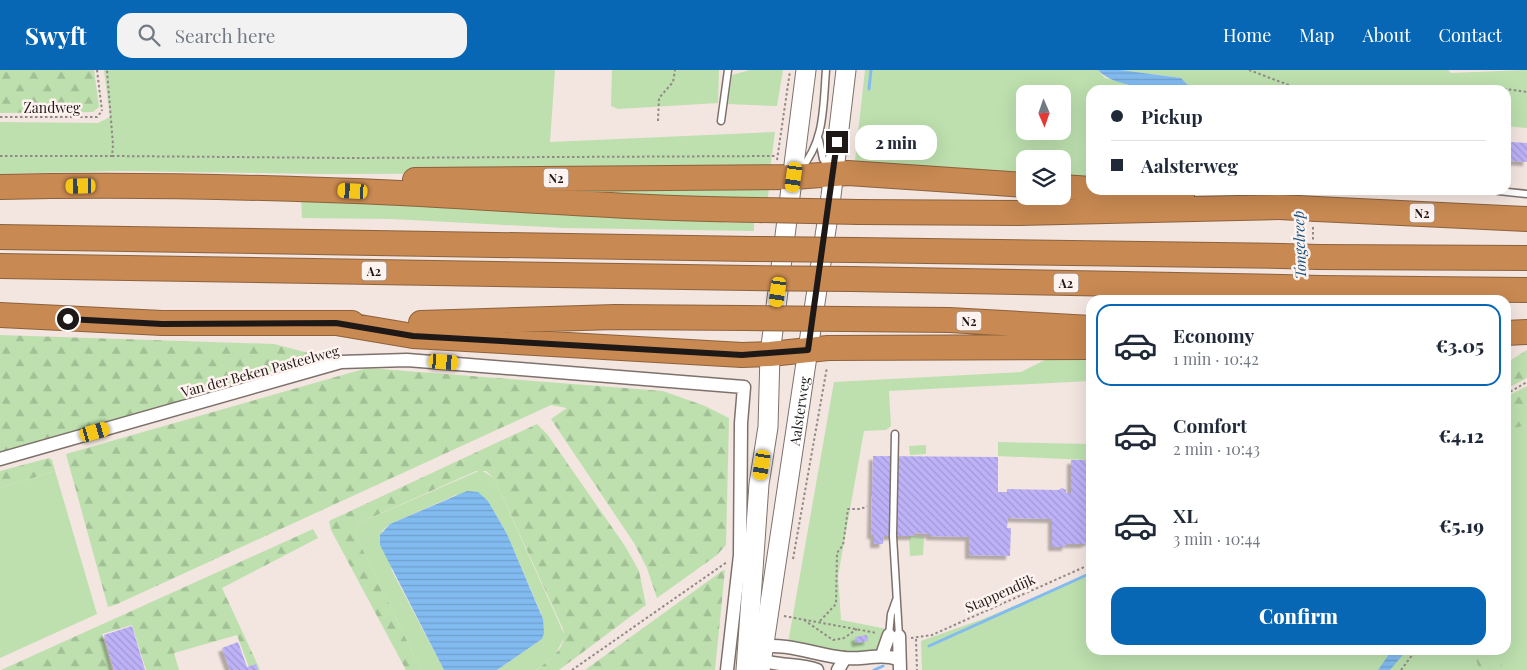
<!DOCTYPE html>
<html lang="en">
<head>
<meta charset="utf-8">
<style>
	:root { --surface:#fff; --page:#f2f2f3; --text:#1f2937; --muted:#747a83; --line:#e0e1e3; --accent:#0867b4 }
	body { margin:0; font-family:"Playfair Display",serif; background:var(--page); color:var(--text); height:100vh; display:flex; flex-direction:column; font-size:19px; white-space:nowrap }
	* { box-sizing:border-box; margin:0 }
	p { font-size:16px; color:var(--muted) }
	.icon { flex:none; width:28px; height:28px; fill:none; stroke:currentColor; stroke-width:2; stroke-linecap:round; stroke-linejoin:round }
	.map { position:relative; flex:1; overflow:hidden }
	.details { position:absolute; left:1086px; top:225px; width:425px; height:360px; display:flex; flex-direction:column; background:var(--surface); border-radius:15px; box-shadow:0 5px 20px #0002 }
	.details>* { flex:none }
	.hud { position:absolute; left:1086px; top:15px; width:425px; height:110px; border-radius:15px; box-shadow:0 5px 20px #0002; display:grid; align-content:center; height:110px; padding:0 25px; background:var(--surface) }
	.needle { width:32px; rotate:178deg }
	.tools { position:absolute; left:1016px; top:15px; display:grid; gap:10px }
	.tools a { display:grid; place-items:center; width:55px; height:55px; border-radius:10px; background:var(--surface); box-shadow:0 5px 20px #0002; font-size:25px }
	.end { position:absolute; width:22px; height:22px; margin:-11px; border:6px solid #1e1917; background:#fff; box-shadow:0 0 0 2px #fff }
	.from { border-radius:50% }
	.bubble { position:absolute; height:35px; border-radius:15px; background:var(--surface); box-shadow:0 5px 20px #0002; font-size:16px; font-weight:800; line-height:35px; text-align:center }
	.car { position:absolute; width:15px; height:30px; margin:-15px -8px; border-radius:6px; box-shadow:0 0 4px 1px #0007; background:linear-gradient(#f5c518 24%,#345 0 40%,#f5c518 0 76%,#345 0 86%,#f5c518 0) }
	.hud b { display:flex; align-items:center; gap:18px; height:48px; font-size:19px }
	.hud b+b { border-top:1px solid var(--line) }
	.hud i { width:12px; height:12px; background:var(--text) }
	ul { padding:9px 0 0; list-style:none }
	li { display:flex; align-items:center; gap:15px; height:82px; margin:0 10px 8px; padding:0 15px; border:2px solid transparent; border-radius:15px }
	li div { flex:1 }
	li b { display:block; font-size:19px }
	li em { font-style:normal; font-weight:800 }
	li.on { border-color:var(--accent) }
	li>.icon { width:45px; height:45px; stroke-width:1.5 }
	.primary-button { display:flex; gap:10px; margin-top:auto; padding:10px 25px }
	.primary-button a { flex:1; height:58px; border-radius:15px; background:var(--accent); color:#fff; font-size:20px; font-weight:800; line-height:58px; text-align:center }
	header { display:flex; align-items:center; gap:30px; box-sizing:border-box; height:70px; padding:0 25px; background:var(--accent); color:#fff }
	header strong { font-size:24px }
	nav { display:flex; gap:28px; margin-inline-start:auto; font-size:18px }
	.search { width:350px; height:45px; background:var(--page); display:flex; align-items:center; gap:12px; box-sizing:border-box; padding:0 18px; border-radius:15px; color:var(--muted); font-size:19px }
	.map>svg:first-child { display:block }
</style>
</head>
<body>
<header>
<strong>Swyft</strong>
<div class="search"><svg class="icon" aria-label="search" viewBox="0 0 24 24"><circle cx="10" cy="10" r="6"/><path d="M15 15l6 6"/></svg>Search here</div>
<nav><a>Home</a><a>Map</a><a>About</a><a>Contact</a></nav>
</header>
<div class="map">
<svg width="1527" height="600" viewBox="0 0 1527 600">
	<defs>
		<pattern id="forest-firs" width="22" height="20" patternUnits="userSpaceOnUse" patternTransform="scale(1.25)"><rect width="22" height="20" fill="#bde0ae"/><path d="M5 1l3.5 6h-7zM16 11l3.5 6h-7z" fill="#a2c095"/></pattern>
		<pattern id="water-rules" width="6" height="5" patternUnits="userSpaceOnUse" patternTransform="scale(1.25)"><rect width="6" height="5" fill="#82bbf0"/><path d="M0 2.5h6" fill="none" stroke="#70a0cd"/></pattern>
		<pattern id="building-back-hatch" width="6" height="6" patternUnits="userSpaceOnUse" patternTransform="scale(1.25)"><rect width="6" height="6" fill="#bdb2f7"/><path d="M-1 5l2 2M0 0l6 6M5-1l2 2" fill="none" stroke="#a298d3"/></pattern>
		<filter id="shadow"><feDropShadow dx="-4" dy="4" stdDeviation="1" flood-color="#0004"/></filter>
	</defs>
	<rect width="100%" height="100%" fill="#f3e5e0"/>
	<path fill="#bde0ae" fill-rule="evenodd" d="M 104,0 L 555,0 L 550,72 L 775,62 L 770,99 L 726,103 L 320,104 L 117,101 L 0,104 L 0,52 L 98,53 L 110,47 Z
		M 612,0 L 719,0 L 718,33 L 618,39 L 611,36 Z
		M 750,0 L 783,0 L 777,36 L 728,34 L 732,5 Z
		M 865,0 L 1098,0 L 1105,8 L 1163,20 L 1091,20 L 1091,114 L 1063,110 L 1062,89 L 1025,89 L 1025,104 L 859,94 L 855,90 ZM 1025,24 L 1062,24 L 1062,61 L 1025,61 Z
		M 1121,0 L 1448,0 L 1451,3 L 1527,0 L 1527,58 L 1506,56 L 1506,20 L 1193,20 L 1181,8 Z
		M 421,115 L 769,117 L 768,127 L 728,129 Z
		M 1376,120 L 1447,120 L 1444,123 Z
		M 301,125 L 724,146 L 724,153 L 754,153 L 754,161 L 565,158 L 392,149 L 302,148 Z
		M 1059,283 L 1091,283 L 1091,311 L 889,321 L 891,356 L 886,360 L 864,361 L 838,506 L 841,550 L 887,559 L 877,580 L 859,585 L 788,573 L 834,312 L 1021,302 Z
		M 1527,355 L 1527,600 L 922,600 L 921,571 L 983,549 L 1091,504 L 1091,580 L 1506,580 L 1506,360 Z
		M 998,372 L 1091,374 L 1091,410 L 1086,410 L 1086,390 L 998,386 Z
		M 926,375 L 926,384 L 910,385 L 909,376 Z
		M 481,400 L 494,408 L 565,566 L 555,585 L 536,600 L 497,600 L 542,569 L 541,543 L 507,464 L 488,431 L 456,425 L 390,454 L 382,461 L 392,501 L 444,600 L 421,600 L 355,464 L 359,453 Z
		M 55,401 L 97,544 L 0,588 L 0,418 Z
		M 909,466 L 924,467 L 923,485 L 910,486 Z"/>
	<path fill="url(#forest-firs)" d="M 0,0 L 94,0 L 99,37 L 93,42 L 0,43 Z
		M 0,265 L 274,274 L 335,290 L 0,384 Z
		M 1527,280 L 1527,308 L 1506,319 L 1506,293 Z
		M 367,298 L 663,321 L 705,336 L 729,348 L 726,475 L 717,485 L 657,528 L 647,498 L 634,473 L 551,349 L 567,338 L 551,335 L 115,535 L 108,537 L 66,384 Z
		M 1527,316 L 1527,355 L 1506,360 L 1506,327 Z
		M 537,354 L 547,364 L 625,476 L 639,501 L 646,535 L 559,600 L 536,600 C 549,590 568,578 563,559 L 494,408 L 486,401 L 476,401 L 359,453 L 355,464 L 421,600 L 406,600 L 331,460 L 329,451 Z
		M 49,388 L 52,390 L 55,401 L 0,418 L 0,401 Z
		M 313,459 L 318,468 L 222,518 L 260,600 L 250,600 L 237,565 L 174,583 L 179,600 L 146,600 L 132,555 L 102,564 L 112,600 L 1,600 Z
		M 725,500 L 715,600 L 585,600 L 722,501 Z
		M 1474,580 L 1498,580 L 1503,600 L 1479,600 Z"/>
	<path fill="url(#water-rules)" d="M 1098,0 L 1121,0 L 1181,8 L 1193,20 C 1168,20 1114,19 1098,0 Z
		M 467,421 L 478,422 L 488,431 L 507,464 L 543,549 L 544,563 L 542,569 L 497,600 L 444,600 L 380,475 L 380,465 L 390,454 Z
		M 1392,580 L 1407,580 L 1390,600 L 1378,600 Z"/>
	<path fill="#f3e5e0" d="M 1287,120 L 1305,120 L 1306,156 L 1289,155 Z
		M 1289,168 L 1307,169 L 1309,230 L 1291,230 Z"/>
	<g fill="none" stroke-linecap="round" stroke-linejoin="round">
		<path stroke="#82bbf0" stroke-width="3" d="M 869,19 L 871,0
			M 929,576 L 1091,503
			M 874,600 L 883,596"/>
	</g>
	<path fill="url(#building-back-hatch)" filter="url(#shadow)" d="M 1511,72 L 1527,73 L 1527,92 L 1510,91 Z
		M 873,386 L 998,387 L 998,422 L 1007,422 L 1007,419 L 1058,420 L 1062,418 L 1066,420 L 1066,423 L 1071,423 L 1071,390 L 1086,390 L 1086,412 L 1091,412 L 1091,471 L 1084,474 L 1066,474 L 1066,477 L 1052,477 L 1052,449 L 1008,448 L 1007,458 L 1011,458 L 1010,486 L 969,485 L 969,467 L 930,466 L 930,464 L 914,463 L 914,466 L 884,466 L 883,474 L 874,474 L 874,465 L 871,465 Z
		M 132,556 L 145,600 L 114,600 L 104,565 Z
		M 867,565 L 868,571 L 856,573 L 855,567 Z
		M 238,572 L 247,597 L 256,594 L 258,600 L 230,600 L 222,578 Z"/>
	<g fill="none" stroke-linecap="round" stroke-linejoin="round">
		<g stroke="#7e716c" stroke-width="9">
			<path id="lane" d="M 721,51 L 728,0
				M 819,70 L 823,89 L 830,99
				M 800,100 C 825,71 823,37 826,0
				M 1498,121 L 1527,124
				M 895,364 L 893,466 L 899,566
				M 889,565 L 891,544 L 896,530"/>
		</g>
		<g stroke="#7e716c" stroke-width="15">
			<path id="street" d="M 0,389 L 341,292 L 407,290 L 744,317 L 741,353 L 740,485 L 727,600
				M 899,566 L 900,600
				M 758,577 C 786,572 816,585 844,588 C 863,590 879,583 898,589
				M 882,585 L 889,565
				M 756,586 C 771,598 798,592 817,600
				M 838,600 L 845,588"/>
		</g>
		<g stroke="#7e716c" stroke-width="21">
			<g id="secondary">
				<path d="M 746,600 L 759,414 L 768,357 L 770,284 L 806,0"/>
				<path id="s1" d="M 760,600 L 831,126 L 846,0"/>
			</g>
		</g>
		<g stroke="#8c623d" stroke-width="26">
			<path id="highway" d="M 415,110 L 794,107 L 848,103 L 1025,115
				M 0,117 C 133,114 266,117 400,123 C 519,129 638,139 757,140
				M 1062,117 L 1091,119
				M 1099,120 L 1182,125
				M 1317,139 L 1527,149
				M 859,142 L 1019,143 L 1279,137
				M 0,167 L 752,179
				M 854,180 L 1281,186
				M 1319,187 L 1527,188
				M 0,196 L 749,208
				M 851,209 L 1282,217
				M 1320,218 L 1527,220
				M 0,245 L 162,253 L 352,253
				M 846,249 L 949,250 L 1091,258
				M 336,253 L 413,266 L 742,285 L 770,284 L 828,278 L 1091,277
				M 421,253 L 615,247 L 744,248
				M 1506,263 L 1527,262"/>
		</g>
		<path stroke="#928885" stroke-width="2" stroke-dasharray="2.5 2.5" stroke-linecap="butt" d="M 97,0 L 102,41
			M 1249,0 L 1302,20
			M 1492,20 L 1492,17 L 1527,22
			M 0,47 L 97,47 L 102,41
			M 658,51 L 659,28 L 673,12 L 675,0
			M 0,86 L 112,86 L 113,75 L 107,0
			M 112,86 L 347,88 L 777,86
			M 777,90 L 790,1
			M 1475,120 L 1489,121
			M 1313,157 L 1313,170
			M 1506,324 L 1527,312
			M 793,489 L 827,297
			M 784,546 L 877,563
			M 804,550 L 833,570 L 844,568 L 857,559
			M 820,551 L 836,534 L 837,483 L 843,475 L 848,439 L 861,439 L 867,436
			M 911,568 L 932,565 L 1091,494
			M 916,569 L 917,600
			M 572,600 L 727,492
			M 1401,600 L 1416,580"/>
		<use href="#lane" stroke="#fff" stroke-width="6"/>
		<use href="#street" stroke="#fff" stroke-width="12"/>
		<use href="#secondary" stroke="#fff" stroke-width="19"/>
		<use href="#highway" stroke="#c88952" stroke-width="24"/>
		<g stroke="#8c623d" stroke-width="26" stroke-linecap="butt">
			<path id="highway-bridge" d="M 1279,137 L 1317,139
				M 757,140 L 859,142
				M 752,179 L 854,180
				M 1281,186 L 1319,187
				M 749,208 L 851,209
				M 1282,217 L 1320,218
				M 744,248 L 846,249"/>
		</g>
		<use href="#highway-bridge" stroke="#c88952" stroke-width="24"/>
	</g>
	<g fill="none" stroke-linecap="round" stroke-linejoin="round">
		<path stroke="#1e1917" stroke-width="6" d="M 68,249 L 162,254 L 336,253 L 413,266 L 742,285 L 808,280 L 837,72"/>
	</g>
	<g text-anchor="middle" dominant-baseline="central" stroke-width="5" stroke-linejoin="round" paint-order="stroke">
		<g fill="#fff3ef" stroke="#625a58" stroke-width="1">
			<rect x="543.5" y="98.5" width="25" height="19" rx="4"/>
			<rect x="1409.5" y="133.5" width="25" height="19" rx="4"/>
			<rect x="361.5" y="191.5" width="25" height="19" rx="4"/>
			<rect x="1053.5" y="203.5" width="25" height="19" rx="4"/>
			<rect x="956.5" y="241.5" width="25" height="19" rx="4"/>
		</g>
		<g font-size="12" font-weight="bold" fill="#1e1917">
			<text x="556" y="108">N2</text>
			<text x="1422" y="143">N2</text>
			<text x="374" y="201">A2</text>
			<text x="1066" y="213">A2</text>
			<text x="969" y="251">N2</text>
		</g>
		<g font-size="14" fill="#1e1917" stroke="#fff3ef">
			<text x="52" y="37">Zandweg</text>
			<text transform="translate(260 301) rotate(-15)">Van der Beken Pasteelweg</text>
			<text stroke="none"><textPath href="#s1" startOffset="262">Aalsterweg</textPath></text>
			<text transform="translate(1000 523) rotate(-24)">Stappendijk</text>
		</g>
		<g font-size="15" font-style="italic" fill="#135182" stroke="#fff3ef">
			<text transform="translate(1299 175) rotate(-92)">Tongelreep</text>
		</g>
	</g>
</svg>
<div class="tools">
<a><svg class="needle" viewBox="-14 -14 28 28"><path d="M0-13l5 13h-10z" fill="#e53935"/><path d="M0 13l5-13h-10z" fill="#747a83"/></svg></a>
<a><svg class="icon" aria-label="layers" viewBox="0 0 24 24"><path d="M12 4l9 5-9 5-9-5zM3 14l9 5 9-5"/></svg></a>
</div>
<i class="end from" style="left:68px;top:249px"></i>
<i class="end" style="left:837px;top:72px"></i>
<div class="bubble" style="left:855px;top:55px;width:82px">2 min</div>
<i class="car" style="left:794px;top:107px;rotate:188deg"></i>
<i class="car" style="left:81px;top:116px;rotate:269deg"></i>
<i class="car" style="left:353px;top:121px;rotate:273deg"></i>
<i class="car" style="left:778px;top:222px;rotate:188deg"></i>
<i class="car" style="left:444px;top:292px;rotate:94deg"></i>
<i class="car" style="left:95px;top:362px;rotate:74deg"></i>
<i class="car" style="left:762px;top:395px;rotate:189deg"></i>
<div class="hud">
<b><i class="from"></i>Pickup</b>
<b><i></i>Aalsterweg</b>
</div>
<section class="details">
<ul>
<li class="on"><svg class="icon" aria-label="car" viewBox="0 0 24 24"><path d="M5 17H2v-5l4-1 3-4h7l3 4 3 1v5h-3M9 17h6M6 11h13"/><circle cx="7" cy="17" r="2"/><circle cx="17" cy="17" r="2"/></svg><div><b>Economy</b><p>1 min · 10:42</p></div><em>€3.05</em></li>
<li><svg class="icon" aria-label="car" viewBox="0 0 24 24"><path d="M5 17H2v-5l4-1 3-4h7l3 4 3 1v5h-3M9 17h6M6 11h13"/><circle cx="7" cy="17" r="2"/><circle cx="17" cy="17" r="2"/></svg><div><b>Comfort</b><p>2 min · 10:43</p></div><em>€4.12</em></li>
<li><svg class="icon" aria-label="car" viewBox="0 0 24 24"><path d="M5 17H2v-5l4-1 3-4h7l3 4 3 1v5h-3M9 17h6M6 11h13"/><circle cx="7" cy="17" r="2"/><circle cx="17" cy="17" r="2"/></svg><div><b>XL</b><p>3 min · 10:44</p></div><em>€5.19</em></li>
</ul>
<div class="primary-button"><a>Confirm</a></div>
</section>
</div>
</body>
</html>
